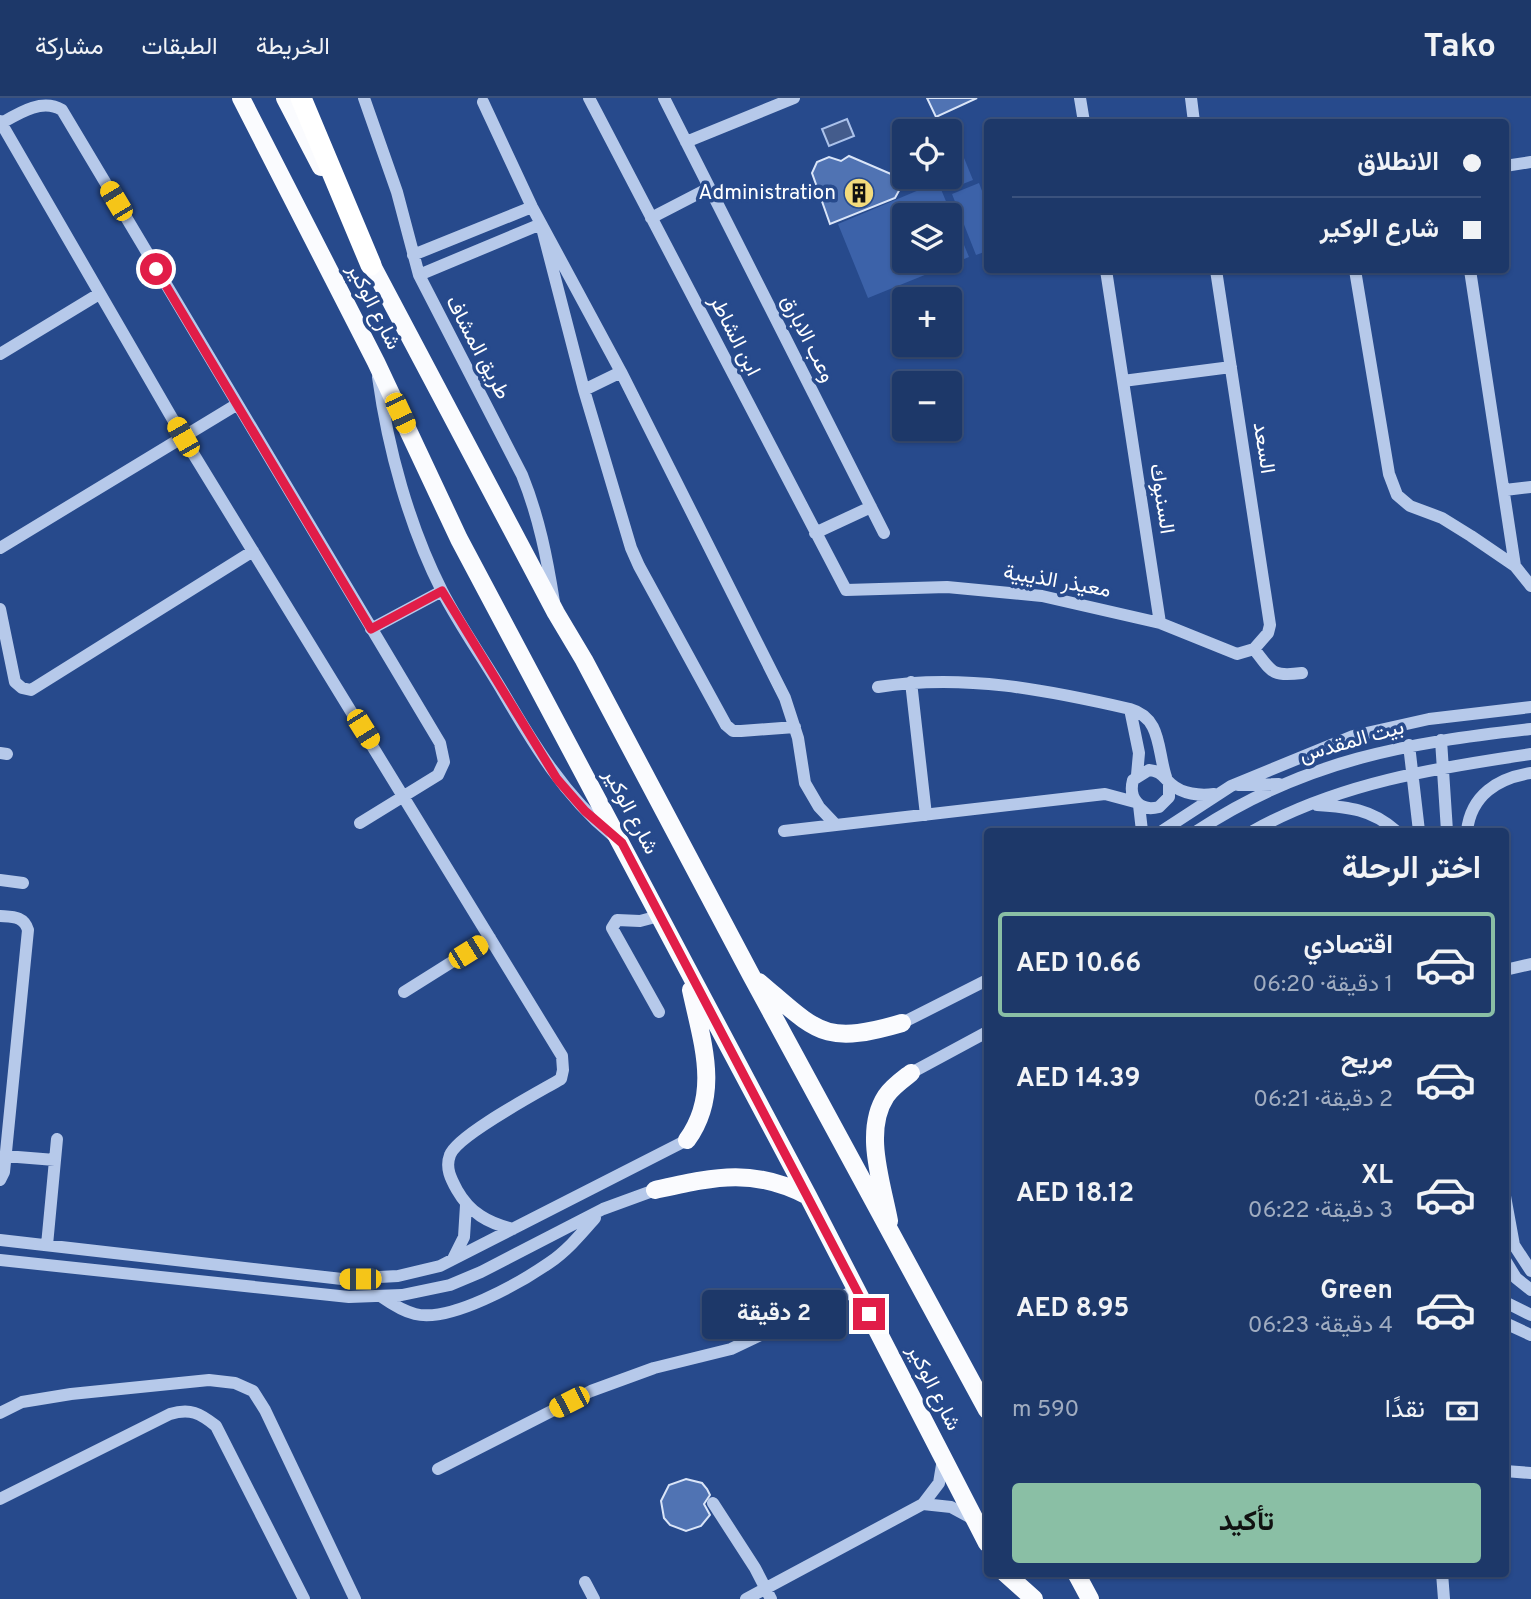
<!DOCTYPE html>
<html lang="ar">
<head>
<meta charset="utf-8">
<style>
	:root { --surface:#1d3869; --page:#2a4371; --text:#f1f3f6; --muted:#a0acc0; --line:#3b527d; --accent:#8abfa5 }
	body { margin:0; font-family:Overpass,Vazirmatn,sans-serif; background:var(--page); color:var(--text); direction:rtl; height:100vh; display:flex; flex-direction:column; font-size:26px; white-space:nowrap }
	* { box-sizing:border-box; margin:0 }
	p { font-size:23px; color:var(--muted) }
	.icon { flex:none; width:38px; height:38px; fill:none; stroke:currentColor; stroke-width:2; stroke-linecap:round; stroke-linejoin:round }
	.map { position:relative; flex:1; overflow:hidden; direction:ltr }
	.side { position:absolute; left:984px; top:730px; width:525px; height:749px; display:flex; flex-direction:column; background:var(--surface); border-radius:7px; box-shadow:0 2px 5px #0004,0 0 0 2px var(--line); direction:rtl }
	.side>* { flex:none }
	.hud { position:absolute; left:984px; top:21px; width:525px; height:154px; border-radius:7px; box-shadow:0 2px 5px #0004,0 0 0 2px var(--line); direction:rtl; display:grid; align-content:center; height:154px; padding:0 28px; background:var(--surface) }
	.controls { position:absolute; left:892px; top:21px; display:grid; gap:14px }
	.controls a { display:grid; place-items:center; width:70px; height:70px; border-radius:7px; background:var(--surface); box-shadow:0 2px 5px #0004,0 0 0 2px var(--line); font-size:35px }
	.end { position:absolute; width:32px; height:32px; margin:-16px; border:9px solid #e11d48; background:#fff; box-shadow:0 0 0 4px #fff }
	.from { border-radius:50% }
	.bubble { position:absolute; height:49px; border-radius:7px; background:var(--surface); box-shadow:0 2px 5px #0004,0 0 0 2px var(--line); font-size:23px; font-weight:700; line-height:49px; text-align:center; direction:rtl }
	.car { position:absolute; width:21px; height:42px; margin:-21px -10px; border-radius:9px; box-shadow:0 0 5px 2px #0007; background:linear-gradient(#f5c518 24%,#345 0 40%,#f5c518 0 76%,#345 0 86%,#f5c518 0) }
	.hud b { display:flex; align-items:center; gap:24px; height:66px; font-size:26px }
	.hud b+b { border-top:2px solid var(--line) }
	.hud i { width:18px; height:18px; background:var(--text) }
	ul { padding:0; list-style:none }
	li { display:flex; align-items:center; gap:21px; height:105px; margin:0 14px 10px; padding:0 14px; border:4px solid transparent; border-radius:7px }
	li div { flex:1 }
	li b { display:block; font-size:26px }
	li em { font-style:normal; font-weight:700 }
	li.on { border-color:var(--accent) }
	li>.icon { width:63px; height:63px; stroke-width:1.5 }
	h2 { padding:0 28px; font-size:32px; line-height:84px }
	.pay { display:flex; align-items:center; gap:18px; height:77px; padding:0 28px; font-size:26px }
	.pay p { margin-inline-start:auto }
	.button { display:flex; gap:14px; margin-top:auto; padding:14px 28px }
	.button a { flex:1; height:80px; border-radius:7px; background:var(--accent); color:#111; font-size:28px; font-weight:700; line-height:80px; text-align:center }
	header { display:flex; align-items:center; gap:42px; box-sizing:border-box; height:98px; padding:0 35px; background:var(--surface); border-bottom:2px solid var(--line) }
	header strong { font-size:33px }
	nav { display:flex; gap:38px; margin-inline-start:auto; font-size:24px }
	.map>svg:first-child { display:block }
</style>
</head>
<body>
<header>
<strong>Tako</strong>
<nav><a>الخريطة</a><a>الطبقات</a><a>مشاركة</a></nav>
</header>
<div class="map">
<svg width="1531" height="1501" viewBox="0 0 1531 1501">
	<rect width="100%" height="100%" fill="#274a8c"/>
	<path fill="#3c62a9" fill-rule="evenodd" d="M 955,38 L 973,82 L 955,89 L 950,78 L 950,40 Z
		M 938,84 L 969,159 L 868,200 L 838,126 ZM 905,117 L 950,117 L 950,163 L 905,163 Z
		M 979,85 L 987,106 L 987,153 L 976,157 L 952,96 Z"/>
	<path fill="#445c8c" stroke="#abc2eb" stroke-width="2" d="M 847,21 L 854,38 L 829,48 L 822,31 Z"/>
	<path fill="#5073b3" stroke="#dae5f8" stroke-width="2" d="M 927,0 L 977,0 L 936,19 Z
		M 849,58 L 898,79 L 901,89 L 895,100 L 830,126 L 812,75 L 817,64 L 829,59 L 841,63 Z
		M 686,1381 L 702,1385 L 707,1391 L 710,1397 L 704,1406 L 710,1417 L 701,1428 L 686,1433 L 670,1427 L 664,1420 L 661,1403 L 669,1387 Z"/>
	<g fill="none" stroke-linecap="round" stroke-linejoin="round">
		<path stroke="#b6c9ea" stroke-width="12" d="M 364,0 L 397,94 L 419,177 L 522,377 C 539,419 547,460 554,504
			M 589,0 L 846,492 L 947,489 L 1042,498 L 1160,525 L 1237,556 L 1254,551 L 1268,535 L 1270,527 L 1216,172
			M 664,0 L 884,435
			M 1080,0 L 1084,24
			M 1191,0 L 1194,24
			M 483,4 L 532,109 L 621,274 L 785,600 L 798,640 L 805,685 L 819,709 L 836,727
			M 0,23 L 183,339 L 562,958 L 563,972 L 561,981 C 539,994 457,1037 450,1057 C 445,1070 451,1081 457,1092 C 470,1115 488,1125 513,1131
			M 0,26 C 19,15 42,0 62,12 L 440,645 L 444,664 L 438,677 L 360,725
			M 686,44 L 794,0
			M 1505,68 L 1531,64
			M 651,120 L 709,90
			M 413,157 L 532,109
			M 1106,172 L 1160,525
			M 1355,172 L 1389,376 L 1397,397 L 1410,408 L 1442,420 L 1471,438 L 1515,468 L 1531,488
			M 1470,172 L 1515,468
			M 419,177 L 541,126 L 584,292 L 631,450 L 639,468 L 726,627 L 733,633 L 741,633 L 795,629
			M 0,256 L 99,196
			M 378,279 C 388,351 409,428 442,493 C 460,528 483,560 503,594 C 534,647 564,697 612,737
			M 1123,283 L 1231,269
			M 584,292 L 621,274
			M 1505,392 L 1531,389
			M 815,435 L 871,409
			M 0,450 L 236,307
			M 0,511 L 15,584 L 22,590 L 31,592 L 253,453
			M 371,531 L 442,493
			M 1254,551 C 1272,574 1271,579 1302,575
			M 911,584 L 926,717
			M 878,589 C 963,575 1047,592 1130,611 C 1162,620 1157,652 1166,679
			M 1130,611 L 1139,655 L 1137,677
			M 1441,642 L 1447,733
			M 1409,647 L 1419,733
			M 0,655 L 7,656
			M 1169,685 L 1169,699 L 1159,709 C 1140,714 1128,701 1133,682 L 1149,672 C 1161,673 1163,679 1171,686 C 1182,696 1200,698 1214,696
			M 1238,687 L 1279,686
			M 1139,707 L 1142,733
			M 1317,707 C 1348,709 1372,711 1396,733
			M 784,733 L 1105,696 L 1135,704
			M 1162,733 L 1231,688 L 1353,638 L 1429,621 L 1531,609
			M 1197,733 C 1305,662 1406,645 1531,631
			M 1253,733 C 1339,685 1435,670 1531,656
			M 1467,733 C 1471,697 1498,680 1531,675
			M 0,782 L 23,785
			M 0,818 C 13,819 24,818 28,832 L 4,1074 L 0,1082
			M 659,818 L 640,823 L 617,822 L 612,830 L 659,914
			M 1505,872 L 1531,866
			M 404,894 L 490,840
			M 902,925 L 987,882
			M 911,975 L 987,934
			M 5,1058 L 55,1062
			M 1505,1098 L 1514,1147 L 1531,1173
			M 0,1142 L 342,1181 L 398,1178 L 440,1168 L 687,1042
			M 47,1147 L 57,1041
			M 453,1161 L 464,1139 L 466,1107
			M 0,1162 L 349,1199 L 402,1197 L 450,1187 L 481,1174 L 603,1111 L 655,1092
			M 1505,1162 L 1516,1180 L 1531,1192
			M 382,1199 C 392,1206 403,1213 415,1216 C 450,1225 520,1185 549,1165 C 567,1153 581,1136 595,1120
			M 1505,1204 L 1531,1217
			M 1505,1225 L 1531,1237
			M 0,1315 L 22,1304 L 71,1296 L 209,1282 L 235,1285 L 253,1293 L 265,1312 L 355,1501
			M 438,1371 L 591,1293 L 654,1270 L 731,1251 L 856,1192
			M 1505,1373 L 1531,1375
			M 0,1401 L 170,1316 C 190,1310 200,1315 216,1328 L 304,1501
			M 713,1405 L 755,1470 L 771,1501
			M 923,1406 L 951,1409 L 975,1422
			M 1442,1475 L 1444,1501
			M 585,1484 L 594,1501
			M 746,1501 L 923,1406 L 939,1385 L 943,1361"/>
		<path stroke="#fafbfe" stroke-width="18" d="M 241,0 L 376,264 L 459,441 L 808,1098 L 987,1445
			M 285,0 L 321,69
			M 366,156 L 556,515 L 584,562 L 751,877 L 987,1312
			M 759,884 C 818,934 823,948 902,925
			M 687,1042 C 721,995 702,944 691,892
			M 655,1092 C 714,1079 752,1069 808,1098
			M 889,1123 C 882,1085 863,1033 886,998 C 892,989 902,982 911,975
			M 1005,1475 L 1034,1501
			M 1076,1475 L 1090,1501"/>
		<path stroke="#fff" stroke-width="21" d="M 301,0 L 371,167"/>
	</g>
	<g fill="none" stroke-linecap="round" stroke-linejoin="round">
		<path stroke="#e11d48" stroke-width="9" d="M 156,171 L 371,531 L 442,493 L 557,681 L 585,713 L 622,745 L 869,1216"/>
	</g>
	<defs>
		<g id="building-disc" transform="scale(1.575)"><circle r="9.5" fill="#f3db7c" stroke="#274a8c"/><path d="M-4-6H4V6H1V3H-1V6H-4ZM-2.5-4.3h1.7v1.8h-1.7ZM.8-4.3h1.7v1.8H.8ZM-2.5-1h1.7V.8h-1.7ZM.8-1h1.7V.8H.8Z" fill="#111"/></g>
	</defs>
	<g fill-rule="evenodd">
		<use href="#building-disc" x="859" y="95"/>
	</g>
	<g text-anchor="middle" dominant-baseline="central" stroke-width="7" stroke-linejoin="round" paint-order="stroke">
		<g font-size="21" fill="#fff" stroke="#274a8c" text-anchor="end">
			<text x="836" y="95">Administration</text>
		</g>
		<g font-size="21" fill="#fff" stroke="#274a8c">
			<text transform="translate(373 209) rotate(63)">شارع الوكير</text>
			<text transform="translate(734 238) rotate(63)">ابن الشاطر</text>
			<text transform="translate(807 241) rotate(63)">وعب الابارق</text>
			<text transform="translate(477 250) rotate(62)">طريق المشاف</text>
			<text transform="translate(1263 350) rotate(81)">السعد</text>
			<text transform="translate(1161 401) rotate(81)">السنبوك</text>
			<text transform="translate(1057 484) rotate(10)">معيذر الذيبية</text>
			<text transform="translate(1352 644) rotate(-16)">بيت المقدس</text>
			<text transform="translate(630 714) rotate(62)">شارع الوكير</text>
			<text transform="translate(933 1290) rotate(63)">شارع الوكير</text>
		</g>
	</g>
</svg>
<div class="controls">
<a><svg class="icon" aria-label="locate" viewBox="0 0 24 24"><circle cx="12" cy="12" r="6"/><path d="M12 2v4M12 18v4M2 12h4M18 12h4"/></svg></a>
<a><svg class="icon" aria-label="layers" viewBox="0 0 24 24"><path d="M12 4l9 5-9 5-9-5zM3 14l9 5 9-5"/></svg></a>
<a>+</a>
<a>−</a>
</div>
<i class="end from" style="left:156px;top:171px"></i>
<i class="end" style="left:869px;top:1216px"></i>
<div class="bubble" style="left:702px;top:1192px;width:144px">2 دقيقة</div>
<i class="car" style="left:116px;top:103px;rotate:329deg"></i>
<i class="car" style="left:400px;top:315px;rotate:155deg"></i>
<i class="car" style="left:183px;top:339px;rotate:330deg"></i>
<i class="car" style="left:363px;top:631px;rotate:148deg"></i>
<i class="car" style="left:468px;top:854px;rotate:58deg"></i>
<i class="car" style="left:360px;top:1181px;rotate:270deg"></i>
<i class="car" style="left:569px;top:1304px;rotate:243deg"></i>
<div class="hud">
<b><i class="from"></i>الانطلاق</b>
<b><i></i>شارع الوكير</b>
</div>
<section class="side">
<h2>اختر الرحلة</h2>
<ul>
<li class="on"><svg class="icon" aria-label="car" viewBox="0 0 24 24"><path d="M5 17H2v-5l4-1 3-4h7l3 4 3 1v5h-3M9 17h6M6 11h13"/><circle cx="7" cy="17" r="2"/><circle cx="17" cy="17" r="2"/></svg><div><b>اقتصادي</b><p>1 دقيقة · 06:20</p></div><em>AED 10.66</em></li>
<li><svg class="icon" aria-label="car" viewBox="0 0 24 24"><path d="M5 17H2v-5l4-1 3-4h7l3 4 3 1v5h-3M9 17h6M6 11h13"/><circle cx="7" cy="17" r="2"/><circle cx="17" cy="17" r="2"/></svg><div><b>مريح</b><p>2 دقيقة · 06:21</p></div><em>AED 14.39</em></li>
<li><svg class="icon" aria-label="car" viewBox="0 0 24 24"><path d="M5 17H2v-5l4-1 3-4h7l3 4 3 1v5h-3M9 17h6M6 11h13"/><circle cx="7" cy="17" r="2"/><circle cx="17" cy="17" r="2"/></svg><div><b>XL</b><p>3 دقيقة · 06:22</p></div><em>AED 18.12</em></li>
<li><svg class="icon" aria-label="car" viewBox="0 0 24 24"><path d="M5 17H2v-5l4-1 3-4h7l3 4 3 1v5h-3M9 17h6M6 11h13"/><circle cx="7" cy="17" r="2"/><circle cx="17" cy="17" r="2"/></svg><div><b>Green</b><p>4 دقيقة · 06:23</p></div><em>AED 8.95</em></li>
</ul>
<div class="pay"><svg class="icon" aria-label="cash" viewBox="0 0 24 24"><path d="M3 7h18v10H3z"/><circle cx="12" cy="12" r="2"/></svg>نقدًا<p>590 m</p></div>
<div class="button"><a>تأكيد</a></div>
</section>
</div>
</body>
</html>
